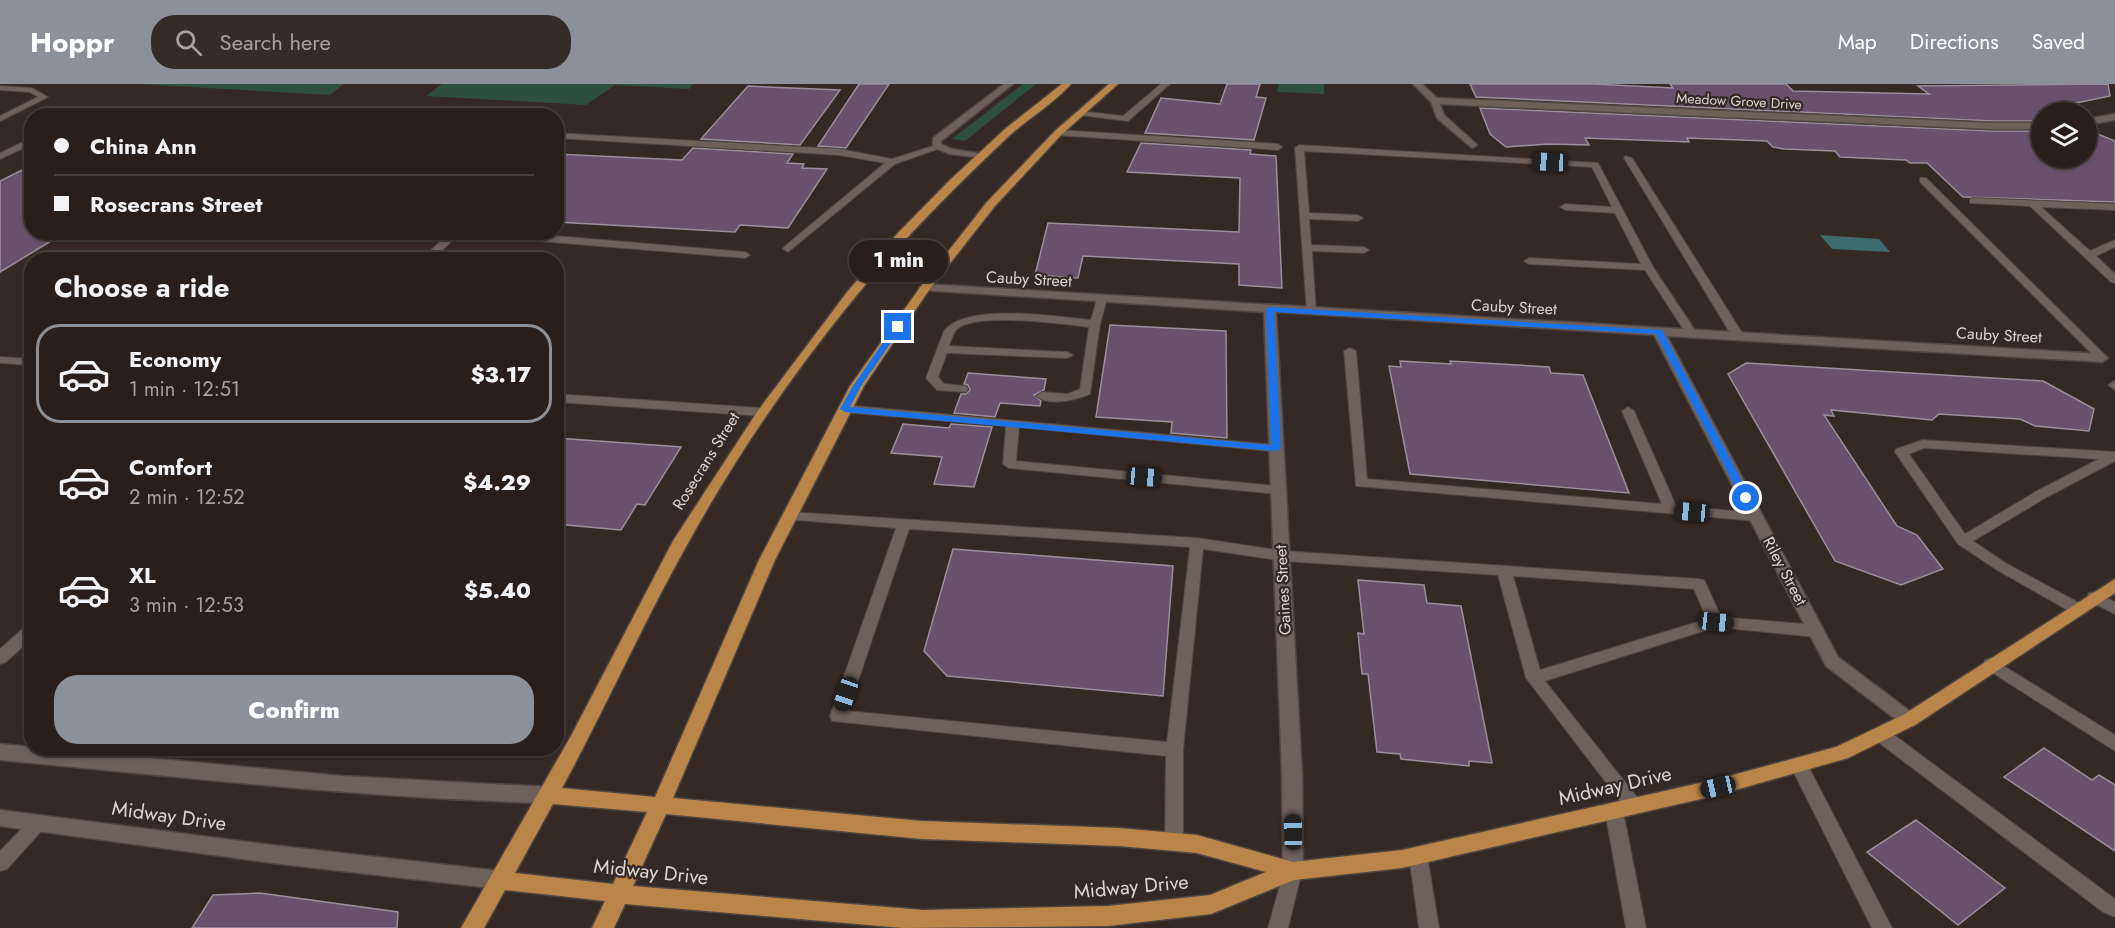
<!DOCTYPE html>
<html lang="en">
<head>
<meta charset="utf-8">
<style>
	:root { --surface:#281f1c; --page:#342c29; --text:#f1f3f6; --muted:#a5a2a3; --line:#443d3b; --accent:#8c9099 }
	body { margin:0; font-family:Jost,sans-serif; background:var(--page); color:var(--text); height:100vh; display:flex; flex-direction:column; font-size:22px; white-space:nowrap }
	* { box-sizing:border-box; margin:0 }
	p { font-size:20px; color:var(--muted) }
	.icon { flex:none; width:33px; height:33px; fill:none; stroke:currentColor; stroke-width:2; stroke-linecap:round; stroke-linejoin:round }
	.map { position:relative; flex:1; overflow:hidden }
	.side { position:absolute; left:24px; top:168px; width:540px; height:504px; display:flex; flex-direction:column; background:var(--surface); border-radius:24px; box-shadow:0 2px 4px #0004,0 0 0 2px var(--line) }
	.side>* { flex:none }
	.banner { position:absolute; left:24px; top:24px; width:540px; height:132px; border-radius:24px; box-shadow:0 2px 4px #0004,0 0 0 2px var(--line); display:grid; align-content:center; height:132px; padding:0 30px; background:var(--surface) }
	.controls { position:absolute; left:2031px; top:18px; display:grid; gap:12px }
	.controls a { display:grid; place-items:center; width:66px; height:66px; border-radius:50%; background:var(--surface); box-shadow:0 2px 4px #0004,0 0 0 2px var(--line); font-size:30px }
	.end { position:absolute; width:27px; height:27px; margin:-14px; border:8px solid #1a73e8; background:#fff; box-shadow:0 0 0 3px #fff }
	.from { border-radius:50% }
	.bubble { position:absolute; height:42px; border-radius:21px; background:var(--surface); box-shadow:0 2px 4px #0004,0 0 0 2px var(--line); font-size:20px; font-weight:800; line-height:42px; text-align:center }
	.car { position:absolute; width:18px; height:36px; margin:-18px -9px; border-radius:8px; box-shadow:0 0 4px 2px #0007; background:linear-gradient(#222 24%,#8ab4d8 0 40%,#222 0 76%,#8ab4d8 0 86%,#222 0) }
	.banner b { display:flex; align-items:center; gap:21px; height:57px; font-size:22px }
	.banner b+b { border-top:2px solid var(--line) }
	.banner i { width:15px; height:15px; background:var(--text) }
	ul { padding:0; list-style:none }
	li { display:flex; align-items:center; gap:18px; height:99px; margin:0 12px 9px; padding:0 18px; border:3px solid transparent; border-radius:24px }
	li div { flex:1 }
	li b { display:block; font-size:22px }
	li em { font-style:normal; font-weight:800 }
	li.on { border-color:var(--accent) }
	li>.icon { width:54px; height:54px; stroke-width:1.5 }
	h2 { padding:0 30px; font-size:27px; line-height:72px }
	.button { display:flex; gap:12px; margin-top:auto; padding:12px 30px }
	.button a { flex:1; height:69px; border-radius:24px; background:var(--accent); color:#fff; font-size:24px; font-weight:800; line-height:69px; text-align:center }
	header { display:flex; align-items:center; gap:36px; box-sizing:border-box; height:84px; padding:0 30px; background:var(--accent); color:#fff }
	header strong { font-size:28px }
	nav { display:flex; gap:33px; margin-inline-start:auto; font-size:21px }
	.search { width:420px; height:54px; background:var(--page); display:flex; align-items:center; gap:15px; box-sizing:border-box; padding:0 21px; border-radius:24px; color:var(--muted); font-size:22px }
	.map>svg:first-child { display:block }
</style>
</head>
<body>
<header>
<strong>Hoppr</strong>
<div class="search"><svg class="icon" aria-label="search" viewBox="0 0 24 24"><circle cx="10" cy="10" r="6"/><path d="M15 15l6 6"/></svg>Search here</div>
<nav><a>Map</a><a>Directions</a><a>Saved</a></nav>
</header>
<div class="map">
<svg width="2115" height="844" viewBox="0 0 2115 844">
	<rect width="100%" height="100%" fill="#352925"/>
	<path fill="#2e4e3e" d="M 137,0 L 344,0 L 330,11 Z
		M 442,0 L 693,0 L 689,5 L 615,1 L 586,21 L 426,12 Z
		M 1023,0 L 1036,0 L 965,57 L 952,55 Z
		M 1279,0 L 1324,0 L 1324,10 L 1277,8 Z"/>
	<path fill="#3e6c6d" d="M 1820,151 L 1879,155 L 1890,168 L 1832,165 Z"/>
	<path fill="#69516b" stroke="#998f9a" stroke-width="1.5" d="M 859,0 L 889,0 L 846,64 L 818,62 Z
		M 1227,0 L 1260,0 L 1256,13 L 1266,14 L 1254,56 L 1145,49 L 1161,14 L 1220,20 Z
		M 1470,0 L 1594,0 L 1673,4 L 1670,0 L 1786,0 L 1793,7 L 1929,10 L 1918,2 L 2108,0 L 2110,12 L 2043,26 L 2049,28 L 2042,28 L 2042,37 L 1992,37 L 1476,13 Z
		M 748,2 L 767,3 L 840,6 L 800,61 L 701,55 Z
		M 1480,24 L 1992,47 L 2042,47 L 2042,74 L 2086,74 L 2086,45 L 2115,57 L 2115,118 L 1963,113 L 1927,79 L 1910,79 L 1906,76 L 1840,73 L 1835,67 L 1784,65 L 1773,63 L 1767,57 L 1687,54 L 1689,58 L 1585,54 L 1589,61 L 1548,60 L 1506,63 L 1490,50 Z
		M 1141,59 L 1251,66 L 1250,70 L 1276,72 L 1282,204 L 1239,201 L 1239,180 L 1083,172 L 1078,194 L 1035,191 L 1048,139 L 1239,148 L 1240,94 L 1127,88 Z
		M 693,64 L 793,70 L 787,79 L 804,80 L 802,84 L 827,85 L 788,144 L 740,141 L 735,148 L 556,138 L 556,70 L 682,76 Z
		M 32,81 L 32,148 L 66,148 L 0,188 L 0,97 Z
		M 1110,241 L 1226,247 L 1227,354 L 1171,349 L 1172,338 L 1096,333 Z
		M 1400,277 L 1451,280 L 1450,277 L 1549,283 L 1551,289 L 1583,291 L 1629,409 L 1410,390 L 1389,282 L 1401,283 Z
		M 1746,279 L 2043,297 L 2094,325 L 2089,347 L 2035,342 L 2020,335 L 1939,330 L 1932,336 L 1831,326 L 1834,332 L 1824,331 L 1897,442 L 1917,451 L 1943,485 L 1901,501 L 1835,477 L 1728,290 Z
		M 968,289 L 1046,295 L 1044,306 L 1034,311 L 1041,317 L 1040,322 L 1000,319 L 995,333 L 954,329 L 961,310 L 966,310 L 970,306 L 968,301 L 964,300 Z
		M 903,340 L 949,344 L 951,340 L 992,343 L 974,403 L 934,400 L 942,373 L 891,369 Z
		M 556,354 L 681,363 L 645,421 L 637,420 L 621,446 L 588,443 L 556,440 Z
		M 953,465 L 1173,482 L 1163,612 L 947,592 L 924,567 Z
		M 1358,496 L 1424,501 L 1427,519 L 1461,522 L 1492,679 L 1469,677 L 1469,682 L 1401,675 L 1400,670 L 1377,668 L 1368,590 L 1362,590 L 1358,549 L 1364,550 Z
		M 2044,664 L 2092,696 L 2099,691 L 2115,701 L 2115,767 L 2004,693 Z
		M 1916,736 L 2005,804 L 1958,841 L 1867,768 Z
		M 260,809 L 398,828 L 397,844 L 192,844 L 213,811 Z"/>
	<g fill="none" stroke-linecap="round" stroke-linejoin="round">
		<g stroke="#4f4541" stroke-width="2">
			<path id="service" d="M 1161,0 L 1170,0 L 1128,37 L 1079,31 L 1075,29 L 1079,27 L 1123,32 Z
				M 0,2 L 32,4 L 48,13 L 0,37 L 0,32 L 38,13 L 30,8 L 0,6 Z
				M 81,30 L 101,32 L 77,32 Z
				M 1058,46 L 1278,60 L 1282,63 L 1278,66 L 1055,51 L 1055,47 Z
				M 556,49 L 839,65 L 892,75 L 939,60 L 943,63 L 895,80 L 788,168 L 783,165 L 784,163 L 885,79 L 839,71 L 556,54 Z
				M 32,54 L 32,60 L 0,75 L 0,69 Z
				M 1299,61 L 1598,79 L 1653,183 L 1697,249 L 1695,251 L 1687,251 L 1645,186 L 1529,180 L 1524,177 L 1529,174 L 1641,180 L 1615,129 L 1565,126 L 1560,123 L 1565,120 L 1612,123 L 1592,83 L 1304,67 L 1309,129 L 1358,131 L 1363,134 L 1358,137 L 1309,135 L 1311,161 L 1364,163 L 1369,166 L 1364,169 L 1312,167 L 1316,227 L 1311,230 L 1307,229 L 1295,64 Z
				M 1625,72 L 1632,74 L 1744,252 L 1742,254 L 1738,255 L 1732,252 L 1624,74 Z
				M 1920,94 L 1926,94 L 2106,272 L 2106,276 L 2098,276 L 1920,98 Z
				M 1973,114 L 2115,120 L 2115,126 L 2041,123 L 2090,167 L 2115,156 L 2115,163 L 2096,172 L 2115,190 L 2115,199 L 2111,198 L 2030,122 L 1970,119 L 1970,115 Z
				M 450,148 L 461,148 L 432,176 L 421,176 Z
				M 461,148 L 508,148 L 745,168 L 750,171 L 745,174 L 466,151 Z
				M 1102,212 L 1107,215 L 1100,240 L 1090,310 C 1075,316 1050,323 1036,312 L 1042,308 L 1068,310 L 1080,305 L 1089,243 C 1062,240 977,228 957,245 C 953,249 951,257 949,262 L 1067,268 L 1073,271 L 1067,274 L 947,269 L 938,293 L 944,300 L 966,302 L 968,305 L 966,308 L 937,306 L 926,294 L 944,247 C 966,218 1058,233 1091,236 L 1097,215 Z
				M 1350,264 L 1356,267 L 1367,395 L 1662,420 L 1622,327 L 1628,323 L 1634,327 L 1676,422 L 1757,429 L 1764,433 L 1757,437 L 1356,402 L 1344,267 Z
				M 0,273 L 32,275 L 32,281 L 0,279 Z
				M 2114,297 L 2115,298 L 2115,306 L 2108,301 Z
				M 556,310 L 761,324 L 767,328 L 761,332 L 556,318 Z
				M 845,321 L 1276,361 L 1280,362 L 1282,365 L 1280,368 L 1019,343 L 1016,377 L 1278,402 L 1285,406 L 1278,410 L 1009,384 L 1003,380 L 1006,342 L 841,328 L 839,325 L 841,322 Z
				M 1923,356 L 2115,368 L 2115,377 L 2047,413 L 1973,457 L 2007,480 L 2081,520 L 2083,524 L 2081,528 L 2071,528 L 1997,486 L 1958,460 L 1895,368 L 1896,365 ZM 1924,364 L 2099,375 L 2037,407 L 1965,450 L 1909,370 Z
				M 789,428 L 1197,454 L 1283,467 L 1699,495 L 1704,496 L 1706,500 L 1721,533 L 1816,541 L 1821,543 L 1824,547 L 1821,551 L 1816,553 L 1716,543 L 1545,597 L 1640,717 L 1643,722 L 1640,727 L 1634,729 L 1628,727 L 1526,594 L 1498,491 L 1283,477 L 1203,465 L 1183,666 L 1183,758 L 1180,764 L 1174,766 L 1168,764 L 1165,758 L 1166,672 L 832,637 L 830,632 L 896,444 L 784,435 L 782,432 ZM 909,445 L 1190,463 L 1167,658 L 848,627 ZM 1513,492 L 1694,505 L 1707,535 L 1540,586 Z
				M 2094,508 L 2115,518 L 2115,530 L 2089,517 L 2087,513 L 2089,509 Z
				M 32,540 L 32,554 L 6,578 L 0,580 L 0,565 L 27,541 Z
				M 1991,574 L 2115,651 L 2115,667 L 1985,584 L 1983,580 L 1985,576 Z
				M 1880,643 L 1886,645 L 2115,815 L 2115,833 L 2103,828 L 1874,655 L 1872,650 L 1874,645 Z
				M 1799,674 L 1805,676 L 1892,844 L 1872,844 L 1790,681 L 1793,676 Z
				M 1614,720 L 1620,722 L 1623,727 L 1646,844 L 1626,844 L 1605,727 L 1608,722 Z
				M 38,731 L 44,734 L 47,739 L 44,744 L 7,785 L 0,787 L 0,767 L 32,734 Z
				M 1418,763 L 1424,765 L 1427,771 L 1439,844 L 1419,844 L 1409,771 L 1412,765 Z
				M 1293,779 L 1300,781 L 1302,787 L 1288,844 L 1268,844 L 1284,787 L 1286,781 Z"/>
		</g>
		<g stroke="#4f4541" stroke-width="3">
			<path id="minor" d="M 1004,0 L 1013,0 L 941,57 L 941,60 L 952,65 L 983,70 L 983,74 L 950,70 L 933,63 L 933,54 Z
				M 1413,0 L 1422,0 L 1437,14 L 1992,39 L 2042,39 L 2042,45 L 1992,45 L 1440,20 L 1444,31 L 1475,59 L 1477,61 L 1472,64 L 1437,34 L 1431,18 Z
				M 2115,30 L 2115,36 L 2086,41 L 2086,35 Z
				M 925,200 L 2102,270 L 2108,274 L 2102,278 L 1667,252 L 1838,573 L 1915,631 L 1918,636 L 1915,641 L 1909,643 L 1903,641 L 1826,582 L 1654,251 L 1276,228 L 1302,690 L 1303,787 L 1300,793 L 1293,796 L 1286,793 L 1283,787 L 1282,690 L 1264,228 L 921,206 L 919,204 Z"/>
		</g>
		<g stroke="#4f4541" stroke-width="3">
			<path id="secondary" d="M 0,660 L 342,692 L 548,703 L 555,705 L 558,711 L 555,717 L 548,719 C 365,714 183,693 0,676 Z
				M 0,726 L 280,762 L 500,787 L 507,789 L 510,796 L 507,803 L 500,805 L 280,780 L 0,742 Z"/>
		</g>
		<g stroke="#4f4541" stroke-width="3">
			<path id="primary" d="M 1062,0 L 1071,0 C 1053,20 1029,34 1009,52 C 955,103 903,155 856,212 C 793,289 736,372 688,459 C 643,539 606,623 562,704 L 655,713 L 759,476 L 850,302 L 921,202 L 987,118 L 1055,47 L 1109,0 L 1118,0 L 1061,51 L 995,122 L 929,206 L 864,302 L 775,476 L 673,714 L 922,737 L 1119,744 L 1197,751 L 1293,778 L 1402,766 L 1718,695 L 1836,663 L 1903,631 L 2115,495 L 2115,509 L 1915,641 L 1848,674 L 1718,711 L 1402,784 L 1294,796 L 1211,830 L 1108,842 L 903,844 L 625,820 L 614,844 L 592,844 L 605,817 L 505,806 L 484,844 L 461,844 L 571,652 L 673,457 L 757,328 L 848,207 L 897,150 L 950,96 L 1005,45 ZM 553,720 L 647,728 L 613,800 L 515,789 ZM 666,730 L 922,755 L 1119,762 L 1197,769 L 1266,788 L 1210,811 L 1108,822 L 923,826 L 633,802 Z"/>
		</g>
		<use href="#service" fill="#6e605b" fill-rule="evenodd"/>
		<use href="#minor" fill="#6e605b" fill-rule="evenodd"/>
		<use href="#secondary" fill="#6e605b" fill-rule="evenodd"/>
		<use href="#primary" fill="#ba8548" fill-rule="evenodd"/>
	</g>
	<path fill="#1a73e8" d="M 1270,223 L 1662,246 L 1751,414 L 1746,417 L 1741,414 L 1656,250 L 1274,228 L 1281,365 L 1276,367 L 845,328 L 840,325 L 853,302 L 895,241 L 898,241 L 902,243 L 861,302 L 850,323 L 1271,361 L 1266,225 Z"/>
	<g text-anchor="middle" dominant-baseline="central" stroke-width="4.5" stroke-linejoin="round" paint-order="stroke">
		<g font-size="14" fill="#ddd5d2" stroke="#352925">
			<text transform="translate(1739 17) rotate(3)">Meadow Grove Drive</text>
		</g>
		<g font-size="16" fill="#ddd5d2" stroke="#352925">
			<text transform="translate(1029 195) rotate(3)">Cauby Street</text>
			<text transform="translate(1514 223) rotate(3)">Cauby Street</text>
			<text transform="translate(1999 251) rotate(3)">Cauby Street</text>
			<text transform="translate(706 377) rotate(-58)">Rosecrans Street</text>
			<text transform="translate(1785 487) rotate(62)">Riley Street</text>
			<text transform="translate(1283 506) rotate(-93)">Gaines Street</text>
		</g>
		<g font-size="20" fill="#ddd5d2" stroke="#352925">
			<text transform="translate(1615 702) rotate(-13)">Midway Drive</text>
			<text transform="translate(169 732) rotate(8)">Midway Drive</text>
			<text transform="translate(651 788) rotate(6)">Midway Drive</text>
			<text transform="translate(1131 803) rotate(-5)">Midway Drive</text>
		</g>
	</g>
</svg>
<div class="controls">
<a><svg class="icon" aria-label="layers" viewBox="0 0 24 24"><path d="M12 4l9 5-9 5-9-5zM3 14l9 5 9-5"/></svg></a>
</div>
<i class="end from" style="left:1746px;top:414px"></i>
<i class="end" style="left:898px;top:243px"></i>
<div class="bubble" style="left:849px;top:156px;width:99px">1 min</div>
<i class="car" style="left:1550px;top:78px;rotate:273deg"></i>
<i class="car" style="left:1144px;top:393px;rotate:95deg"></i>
<i class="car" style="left:1692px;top:428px;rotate:275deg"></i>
<i class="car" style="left:1716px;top:538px;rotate:96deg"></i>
<i class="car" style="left:846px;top:610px;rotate:199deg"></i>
<i class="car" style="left:1718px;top:703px;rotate:257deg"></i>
<i class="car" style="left:1293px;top:748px;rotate:359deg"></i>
<div class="banner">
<b><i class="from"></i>China Ann</b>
<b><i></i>Rosecrans Street</b>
</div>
<section class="side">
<h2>Choose a ride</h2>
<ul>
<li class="on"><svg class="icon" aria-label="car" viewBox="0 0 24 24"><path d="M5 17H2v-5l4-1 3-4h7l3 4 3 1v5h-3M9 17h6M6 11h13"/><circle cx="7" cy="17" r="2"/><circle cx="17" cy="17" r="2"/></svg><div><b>Economy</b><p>1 min · 12:51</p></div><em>$3.17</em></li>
<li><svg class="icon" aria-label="car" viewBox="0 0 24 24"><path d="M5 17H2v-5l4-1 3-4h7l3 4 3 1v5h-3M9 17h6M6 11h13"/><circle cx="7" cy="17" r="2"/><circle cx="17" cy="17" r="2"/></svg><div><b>Comfort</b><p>2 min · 12:52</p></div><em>$4.29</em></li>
<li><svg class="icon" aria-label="car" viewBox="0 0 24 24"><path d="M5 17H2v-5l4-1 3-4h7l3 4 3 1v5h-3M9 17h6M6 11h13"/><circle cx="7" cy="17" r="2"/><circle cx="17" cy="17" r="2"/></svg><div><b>XL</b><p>3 min · 12:53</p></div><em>$5.40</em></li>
</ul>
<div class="button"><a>Confirm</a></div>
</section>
</div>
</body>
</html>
